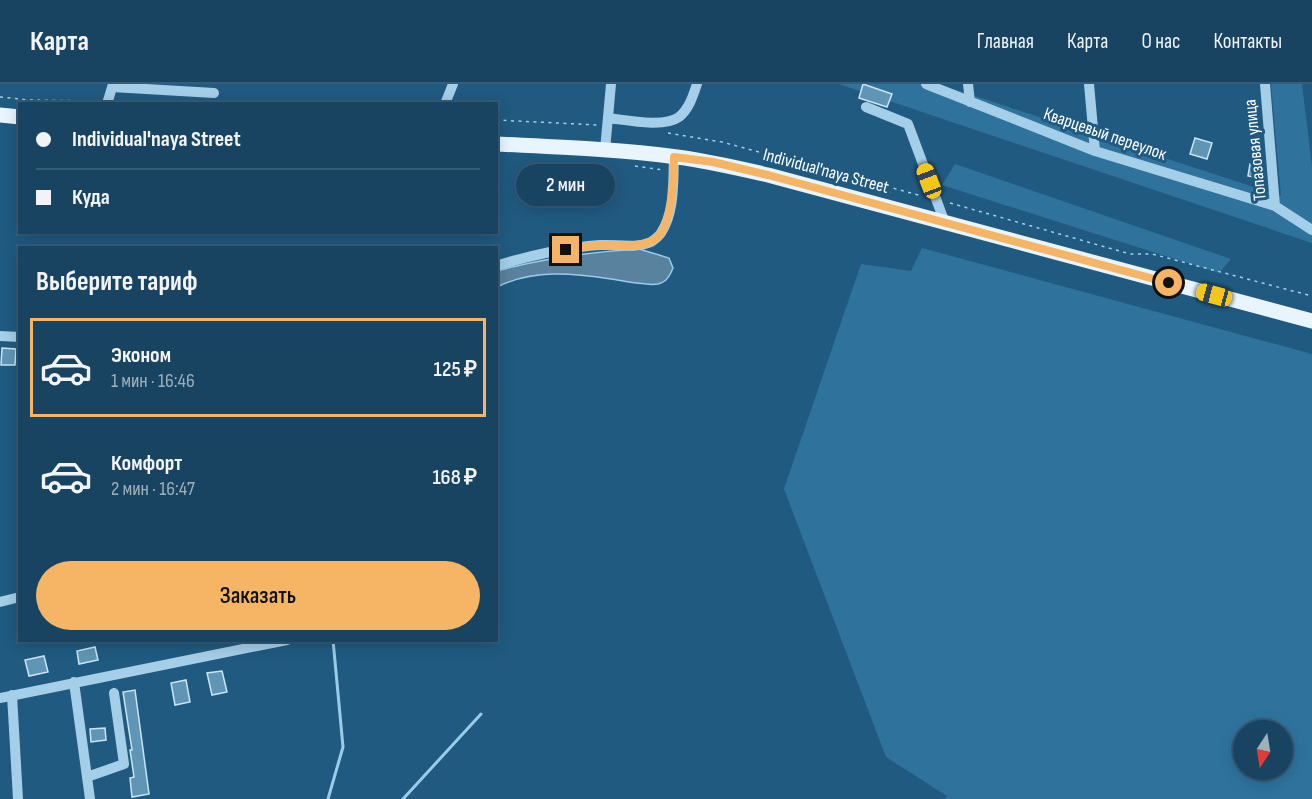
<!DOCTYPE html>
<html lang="ru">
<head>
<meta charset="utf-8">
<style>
	:root { --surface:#184461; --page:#254e6a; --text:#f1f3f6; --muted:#9fb0bd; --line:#365c76; --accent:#f6b565 }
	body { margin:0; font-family:"Sofia Sans Condensed",sans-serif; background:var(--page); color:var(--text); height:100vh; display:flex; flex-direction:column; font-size:22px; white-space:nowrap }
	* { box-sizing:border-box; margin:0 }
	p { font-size:20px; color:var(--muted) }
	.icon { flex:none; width:33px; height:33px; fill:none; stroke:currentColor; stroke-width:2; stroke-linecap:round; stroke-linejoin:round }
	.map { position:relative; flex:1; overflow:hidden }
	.panel { position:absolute; left:18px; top:162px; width:480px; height:396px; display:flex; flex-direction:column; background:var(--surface); border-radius:0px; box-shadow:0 3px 15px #0003,0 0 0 2px var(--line) }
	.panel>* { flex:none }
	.banner { position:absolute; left:18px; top:18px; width:480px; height:132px; border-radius:0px; box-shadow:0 3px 15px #0003,0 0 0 2px var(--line); display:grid; align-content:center; height:132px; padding:0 18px; background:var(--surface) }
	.needle { width:39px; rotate:192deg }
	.tools { position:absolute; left:1233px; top:636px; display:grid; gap:12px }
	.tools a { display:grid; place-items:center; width:60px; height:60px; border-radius:50%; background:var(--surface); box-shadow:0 3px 15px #0003,0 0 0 2px var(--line); font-size:30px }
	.end { position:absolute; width:27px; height:27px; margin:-14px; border:8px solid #f6b565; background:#111; box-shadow:0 0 0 3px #111 }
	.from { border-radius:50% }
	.bubble { position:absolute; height:42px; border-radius:21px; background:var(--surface); box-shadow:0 3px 15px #0003,0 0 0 2px var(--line); font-size:20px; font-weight:600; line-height:42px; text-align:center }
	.car { position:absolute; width:18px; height:36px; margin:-18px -9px; border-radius:8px; box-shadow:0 0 4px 2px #0007; background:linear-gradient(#f5c518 24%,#345 0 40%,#f5c518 0 76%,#345 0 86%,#f5c518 0) }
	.banner b { display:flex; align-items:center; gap:21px; height:57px; font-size:22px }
	.banner b+b { border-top:2px solid var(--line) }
	.banner i { width:15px; height:15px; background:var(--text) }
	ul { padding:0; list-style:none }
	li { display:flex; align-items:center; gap:18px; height:99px; margin:0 12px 9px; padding:0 6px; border:3px solid transparent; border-radius:0px }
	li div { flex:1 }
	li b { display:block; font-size:22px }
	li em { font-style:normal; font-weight:600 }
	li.current { border-color:var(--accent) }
	li>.icon { width:54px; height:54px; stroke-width:1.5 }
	h2 { padding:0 18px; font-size:27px; line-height:72px }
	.primary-button { display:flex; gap:12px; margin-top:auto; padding:12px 18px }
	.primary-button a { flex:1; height:69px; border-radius:36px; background:var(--accent); color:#111; font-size:24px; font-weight:600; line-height:69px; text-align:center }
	header { display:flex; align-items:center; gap:36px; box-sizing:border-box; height:84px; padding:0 30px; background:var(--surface); border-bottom:2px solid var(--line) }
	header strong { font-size:28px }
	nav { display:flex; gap:33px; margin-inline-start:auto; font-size:21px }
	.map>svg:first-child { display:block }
</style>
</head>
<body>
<header>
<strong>Карта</strong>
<nav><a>Главная</a><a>Карта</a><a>О нас</a><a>Контакты</a></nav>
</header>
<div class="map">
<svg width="1312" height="715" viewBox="0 0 1312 715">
	<rect width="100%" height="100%" fill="#205a81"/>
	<path fill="#2f739d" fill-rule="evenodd" d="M 839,0 L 938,0 L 1281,112 L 1271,0 L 1302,0 L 1312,83 L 1312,159 Z
		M 955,80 L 1231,175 L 1219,189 L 942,101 Z
		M 922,164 L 1312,270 L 1312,715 L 946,715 L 947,712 L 886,673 L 784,405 L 861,180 L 911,187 ZM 1282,646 L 1282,686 L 1244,686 L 1244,646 Z"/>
	<path fill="#58829e" stroke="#99cbea" stroke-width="1.5" d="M 639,165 L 669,174 L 673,184 C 670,191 667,198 658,200 C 646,202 624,197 611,195 C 572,189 533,185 497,203 L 497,187 C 544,174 590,168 639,165 Z"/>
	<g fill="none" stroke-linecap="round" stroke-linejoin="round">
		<path stroke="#99cbea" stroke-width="3" d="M 328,715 L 343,663 L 333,556
			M 403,715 L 481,630"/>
	</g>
	<path fill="#6195b5" stroke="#c9e5f6" stroke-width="1.5" d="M 863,0 L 892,10 L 887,23 L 859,14 Z
		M 1195,54 L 1212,59 L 1207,75 L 1190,70 Z
		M 1250,80 L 1264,83 L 1265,95 L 1248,92 Z
		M 2,264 L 16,265 L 15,281 L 1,281 Z
		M 95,563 L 98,576 L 79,580 L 77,567 Z
		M 44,572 L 48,588 L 29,592 L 25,576 Z
		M 222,587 L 227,608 L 212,611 L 207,589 Z
		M 186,596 L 190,618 L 175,621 L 171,599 Z
		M 135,606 L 149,710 L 132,713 L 130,694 L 134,693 L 130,666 L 132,666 L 123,608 Z
		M 105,644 L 106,656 L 91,658 L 90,645 Z"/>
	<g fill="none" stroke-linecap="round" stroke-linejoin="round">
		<path stroke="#a5cee8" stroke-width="1.5" stroke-dasharray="3 4.5" stroke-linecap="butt" d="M 0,13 L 29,16 L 98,17
			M 118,18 L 144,20
			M 496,36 L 597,41
			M 668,49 L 722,58 L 922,112
			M 635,82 L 663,86
			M 950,119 L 1130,170 L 1152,170 L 1312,212"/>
		<path stroke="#a5cee8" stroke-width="10" d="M 926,0 L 1095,67 L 1275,122
			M 968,0 L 970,18
			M 1089,0 L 1095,67
			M 1265,0 L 1275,122 L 1312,146
			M 112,3 L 214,9
			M 107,20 L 113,0
			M 445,20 L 453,0
			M 866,23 L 908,40 L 945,139
			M 608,34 C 626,36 664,44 679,33 C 689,25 693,12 697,0
			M 605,66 L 611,0
			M 496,182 C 527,172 569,163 600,161 C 616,160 635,165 651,158 C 654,156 659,152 661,149 C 675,128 673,97 674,73
			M 0,252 L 20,253
			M 0,518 L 20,513
			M 74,598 L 90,715
			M 12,611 L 18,715
			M 0,614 L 287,556
			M 87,693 L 124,680 L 114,609"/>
		<path stroke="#e8f4fe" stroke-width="15" d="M 0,31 L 20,33
			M 496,60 C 556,63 617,65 677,73 C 708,77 738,84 768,91 L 1312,237"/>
	</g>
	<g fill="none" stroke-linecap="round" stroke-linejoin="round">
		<path stroke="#f6b565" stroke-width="8" d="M 566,166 C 578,164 591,161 603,161 C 618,161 635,164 650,158 C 674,149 673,95 674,73 L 713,78 L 768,91 L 1169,199"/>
	</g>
	<g text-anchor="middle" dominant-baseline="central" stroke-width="6" stroke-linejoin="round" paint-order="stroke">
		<g font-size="18" fill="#fff" stroke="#205a81">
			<text transform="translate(1105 50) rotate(19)">Кварцевый переулок</text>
			<text transform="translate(1255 66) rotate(-96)">Топазовая улица</text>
			<text transform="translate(826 87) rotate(15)">Individual'naya Street</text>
		</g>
	</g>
</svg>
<div class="tools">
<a><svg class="needle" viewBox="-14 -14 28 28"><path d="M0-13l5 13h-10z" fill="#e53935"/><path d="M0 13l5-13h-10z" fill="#9fb0bd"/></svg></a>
</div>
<i class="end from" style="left:1169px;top:199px"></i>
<i class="end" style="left:566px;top:166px"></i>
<div class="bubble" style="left:516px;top:80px;width:99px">2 мин</div>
<i class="car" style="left:929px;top:97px;rotate:339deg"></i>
<i class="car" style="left:1214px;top:211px;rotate:285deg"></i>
<div class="banner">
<b><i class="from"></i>Individual'naya Street</b>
<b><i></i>Куда</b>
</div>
<section class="panel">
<h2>Выберите тариф</h2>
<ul>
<li class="current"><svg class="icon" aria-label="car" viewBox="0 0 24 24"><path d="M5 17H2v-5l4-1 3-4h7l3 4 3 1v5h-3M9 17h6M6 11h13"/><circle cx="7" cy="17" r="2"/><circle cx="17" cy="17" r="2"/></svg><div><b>Эконом</b><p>1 мин · 16:46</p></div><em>125 ₽</em></li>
<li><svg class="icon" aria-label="car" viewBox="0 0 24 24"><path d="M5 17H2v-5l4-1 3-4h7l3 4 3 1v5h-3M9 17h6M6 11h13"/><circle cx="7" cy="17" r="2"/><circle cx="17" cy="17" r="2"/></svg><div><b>Комфорт</b><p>2 мин · 16:47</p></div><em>168 ₽</em></li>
</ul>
<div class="primary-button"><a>Заказать</a></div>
</section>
</div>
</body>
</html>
